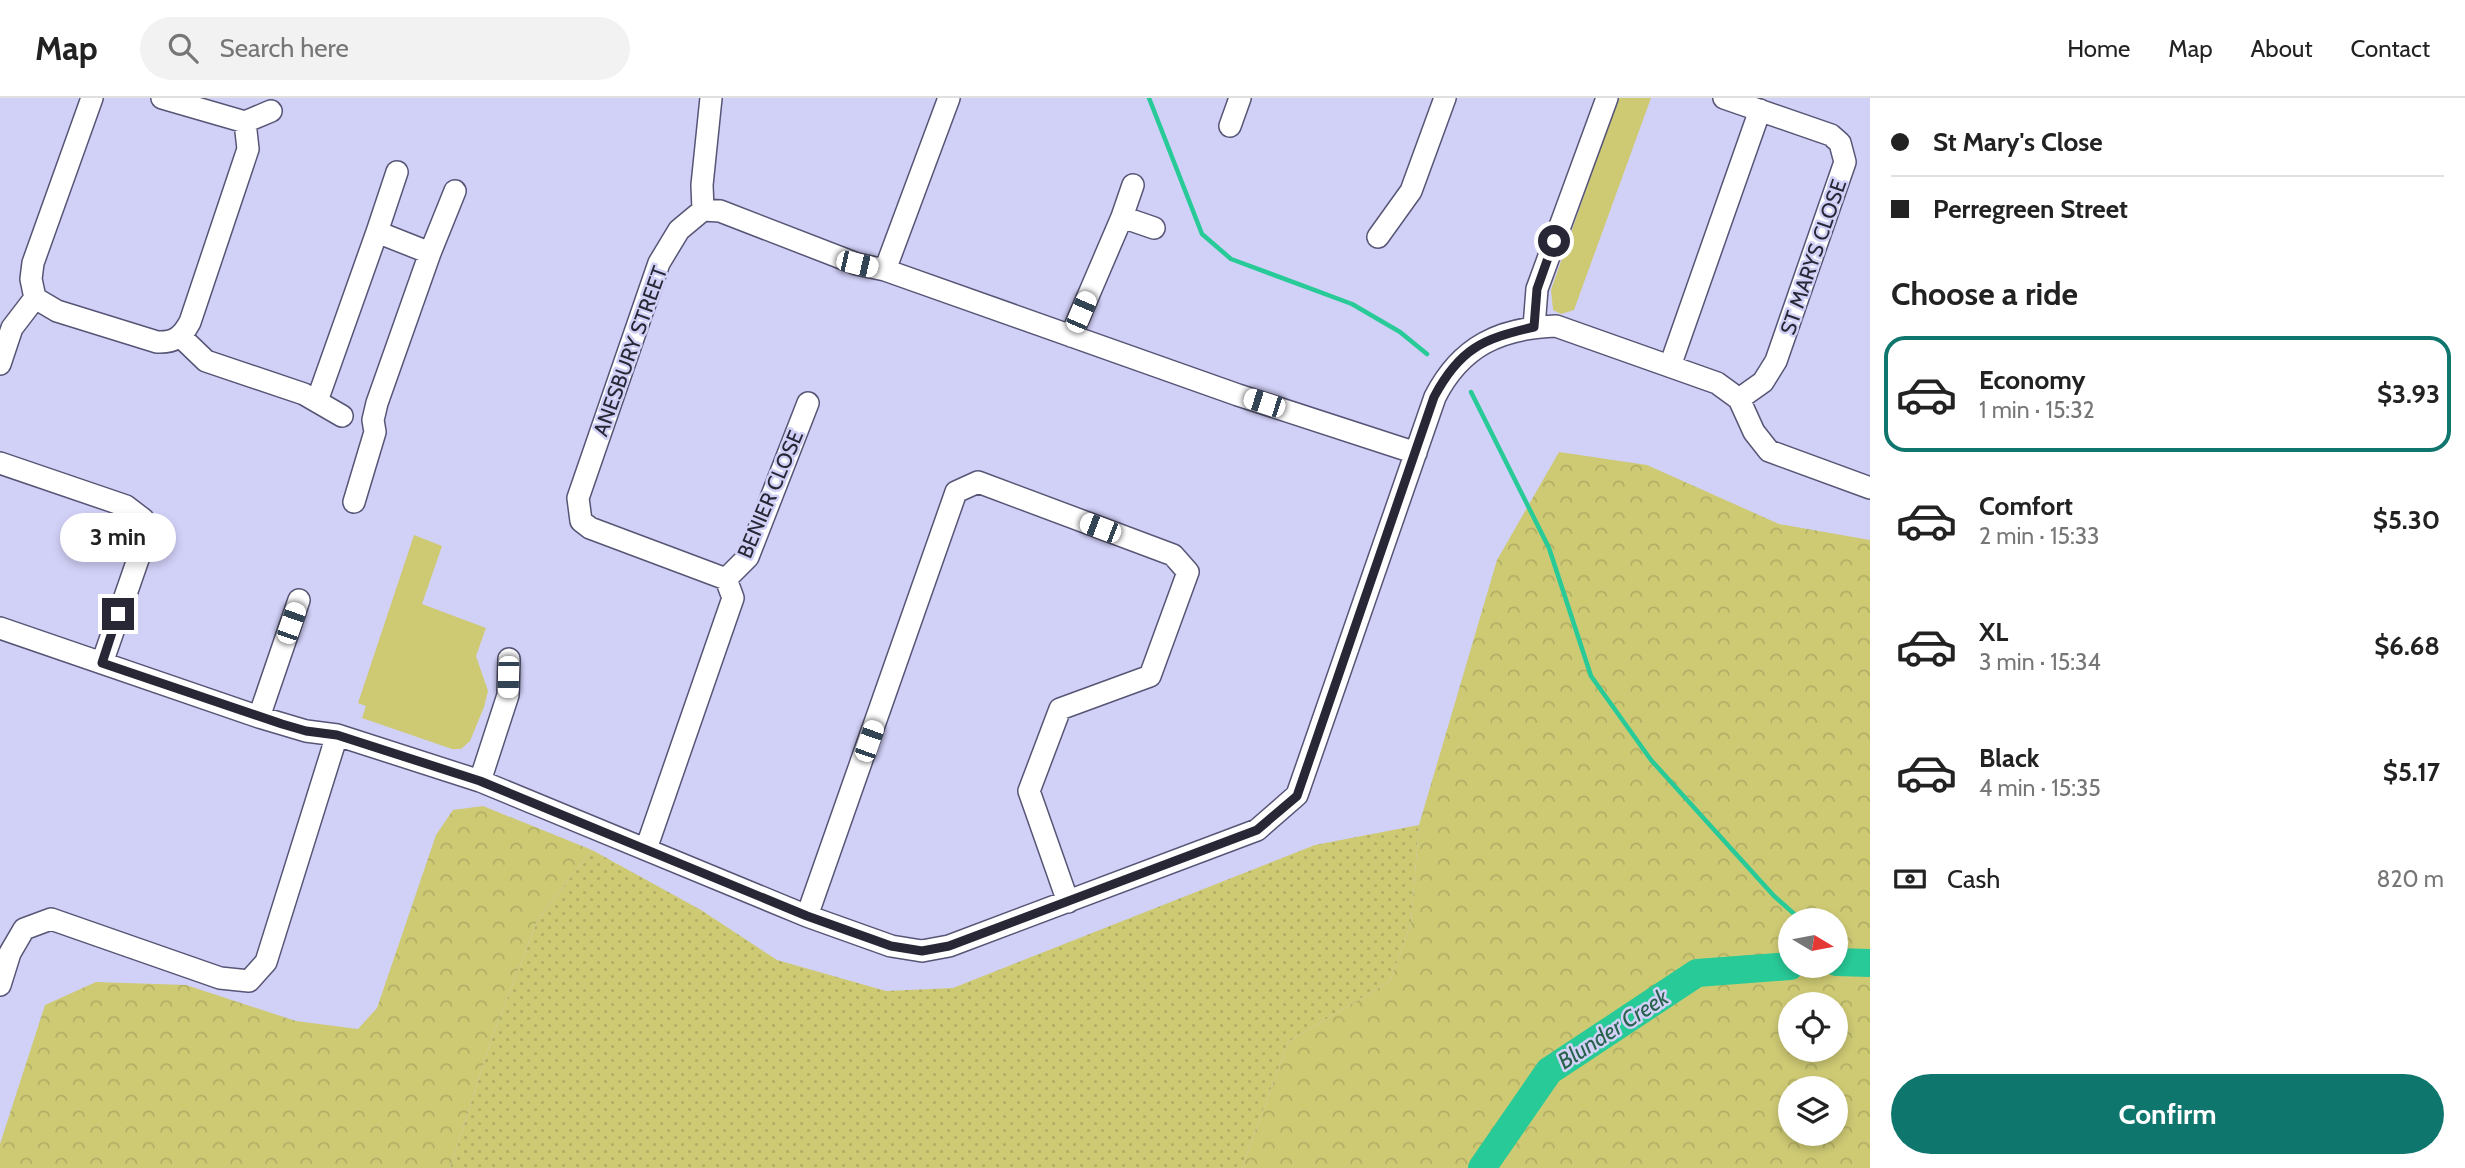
<!DOCTYPE html>
<html lang="en">
<head>
<meta charset="utf-8">
<style>
	:root { --surface:#fff; --page:#f2f2f2; --text:#222; --muted:#767676; --line:#e0e0e0; --accent:#0f766e }
	body { margin:0; font-family:Cabin,sans-serif; background:var(--page); color:var(--text); height:100vh; display:flex; flex-direction:column; font-size:26px; white-space:nowrap }
	* { box-sizing:border-box; margin:0 }
	p { font-size:23px; color:var(--muted) }
	.icon { flex:none; width:38px; height:38px; fill:none; stroke:currentColor; stroke-width:2; stroke-linecap:round; stroke-linejoin:round }
	.map { position:relative; flex:1; overflow:hidden }
	.drawer { display:flex; flex-direction:column; background:var(--surface); width:595px }
	.drawer>* { flex:none }
	.banner { display:grid; align-content:center; height:154px; padding:0 21px; background:var(--surface) }
	.needle { width:46px; rotate:100deg }
	.controls { position:absolute; left:1778px; top:810px; display:grid; gap:14px }
	.controls a { display:grid; place-items:center; width:70px; height:70px; border-radius:50%; background:var(--surface); box-shadow:0 4px 10px #0003; font-size:35px }
	.end { position:absolute; width:32px; height:32px; margin:-16px; border:9px solid #282736; background:#fff; box-shadow:0 0 0 4px #fff }
	.from { border-radius:50% }
	.bubble { position:absolute; height:49px; border-radius:24px; background:var(--surface); box-shadow:0 4px 10px #0003; font-size:23px; font-weight:700; line-height:49px; text-align:center }
	.car { position:absolute; width:21px; height:42px; margin:-21px -10px; border-radius:9px; box-shadow:0 0 5px 2px #0007; background:linear-gradient(#fff 24%,#345 0 40%,#fff 0 76%,#345 0 86%,#fff 0) }
	.banner b { display:flex; align-items:center; gap:24px; height:66px; font-size:26px }
	.banner b+b { border-top:2px solid var(--line) }
	.banner i { width:18px; height:18px; background:var(--text) }
	ul { padding:0; list-style:none }
	li { display:flex; align-items:center; gap:21px; height:116px; margin:0 14px 10px; padding:0 7px; border:4px solid transparent; border-radius:21px }
	li div { flex:1 }
	li b { display:block; font-size:26px }
	li em { font-style:normal; font-weight:700 }
	li.active { border-color:var(--accent) }
	li>.icon { width:63px; height:63px; stroke-width:1.5 }
	h2 { padding:0 21px; font-size:32px; line-height:84px }
	.pay { display:flex; align-items:center; gap:18px; height:77px; padding:0 21px; font-size:26px }
	.pay p { margin-inline-start:auto }
	.primary-button { display:flex; gap:14px; margin-top:auto; padding:14px 21px }
	.primary-button a { flex:1; height:80px; border-radius:42px; background:var(--accent); color:#fff; font-size:28px; font-weight:700; line-height:80px; text-align:center }
	header { display:flex; align-items:center; gap:42px; box-sizing:border-box; height:98px; padding:0 35px; background:var(--surface); border-bottom:2px solid var(--line) }
	header strong { font-size:33px }
	nav { display:flex; gap:38px; margin-inline-start:auto; font-size:24px }
	.search { width:490px; height:63px; background:var(--page); display:flex; align-items:center; gap:18px; box-sizing:border-box; padding:0 24px; border-radius:38px; color:var(--muted); font-size:26px }
	main { display:flex; flex:1; min-height:0 }
	.map>svg:first-child { display:block }
</style>
</head>
<body>
<header>
<strong>Map</strong>
<div class="search"><svg class="icon" aria-label="search" viewBox="0 0 24 24"><circle cx="10" cy="10" r="6"/><path d="M15 15l6 6"/></svg>Search here</div>
<nav><a>Home</a><a>Map</a><a>About</a><a>Contact</a></nav>
</header>
<main>
<div class="map">
<svg width="1870" height="1070" viewBox="0 0 1870 1070">
	<defs>
		<pattern id="grass-dots" width="8" height="8" patternUnits="userSpaceOnUse" patternTransform="scale(1.75)"><rect width="8" height="8" fill="#ceca74"/><path d="M2 2h.1M6 6h.1" fill="none" stroke="#b1ae65" stroke-width="1.8" stroke-linecap="round"/></pattern>
		<pattern id="forest-crowns" width="20" height="18" patternUnits="userSpaceOnUse" patternTransform="scale(1.75)"><rect width="20" height="18" fill="#ceca74"/><path d="M2 6a3 3 0 1 1 6 0M12 15a3 3 0 1 1 6 0" fill="none" stroke="#b1ae65"/></pattern>
	</defs>
	<rect width="100%" height="100%" fill="#d1d0f7"/>
	<path fill="url(#grass-dots)" d="M 1419,727 L 1411,825 L 1390,883 L 1288,944 L 1242,1070 L 450,1070 L 493,937 L 538,821 L 592,752 L 701,812 L 777,862 L 886,893 L 953,890 L 1315,747 Z"/>
	<path fill="url(#forest-crowns)" fill-rule="evenodd" d="M 1559,354 L 1647,367 L 1779,426 L 1870,442 L 1870,1070 L 1242,1070 L 1288,944 L 1390,883 L 1411,825 L 1419,727 L 1497,462 ZM 1790,822 L 1836,822 L 1836,868 L 1790,868 ZM 1790,906 L 1836,906 L 1836,952 L 1790,952 ZM 1790,990 L 1836,990 L 1836,1036 L 1790,1036 Z
		M 483,708 L 592,752 L 538,821 L 493,937 L 450,1070 L 0,1070 L 0,1046 L 45,907 L 96,884 L 186,887 L 296,923 L 358,931 L 377,910 L 436,737 L 453,712 Z"/>
	<path fill="#ceca74" d="M 1618,0 L 1651,0 L 1574,212 L 1561,216 L 1553,212 L 1551,192 Z
		M 414,437 L 442,448 L 422,506 L 486,530 L 476,558 L 488,593 L 484,609 L 470,643 L 461,651 L 452,651 L 362,620 L 366,608 L 358,605 Z"/>
	<g fill="none" stroke-linecap="round" stroke-linejoin="round">
		<path stroke="#28ca98" stroke-width="4.5" d="M 1149,0 L 1202,136 L 1231,161 L 1352,206 L 1400,234 L 1427,256
			M 1471,294 L 1549,450 L 1591,578 L 1651,662 L 1774,798 L 1801,822
			M 1836,854 L 1846,863"/>
		<path stroke="#28ca98" stroke-width="28" d="M 1836,864 L 1870,865
			M 1482,1070 L 1549,973 L 1697,875 L 1790,868"/>
		<g stroke="#565575" stroke-width="24">
			<path id="minor" d="M 162,0 L 245,24 L 271,13
				M 1724,0 L 1831,37 L 1840,45 L 1845,64 L 1776,263 L 1763,284 L 1739,301
				M 1230,28 L 1240,0
				M 397,74 L 377,134 L 430,155 L 455,93
				M 703,112 L 702,87 L 711,0
				M 1122,119 L 1133,87
				M 1378,139 L 1411,93 L 1445,0
				M 885,172 L 949,0
				M 35,200 L 57,213 L 157,244 C 174,245 182,239 190,224 L 248,51 L 245,24
				M 1534,229 L 1537,191 L 1607,0
				M 180,238 L 206,263 L 304,296 L 342,318
				M 1071,238 L 1122,119 L 1154,130
				M 0,266 L 12,230 L 35,200 L 31,181 L 33,165 L 92,0
				M 1670,268 L 1760,12
				M 317,303 L 377,134
				M 0,365 L 126,408 L 143,421 L 144,444 L 102,565
				M 354,404 L 375,334 L 373,322 L 377,305 L 430,155
				M 726,481 L 748,459 L 808,305
				M 0,530 L 259,619 L 306,633 L 337,637 L 480,683 L 807,818 L 891,848 L 922,853 L 949,848 L 1257,732 L 1297,697 L 1435,299 C 1461,248 1500,230 1556,228 L 1717,285 L 1739,301 L 1754,334 L 1769,353 L 1870,390
				M 259,619 L 299,502
				M 480,683 L 508,597 L 509,561
				M 646,751 L 733,500 L 726,481 L 590,430 L 581,423 L 578,400 L 659,165 L 679,132 L 703,112 L 720,113 L 857,166 L 885,172 L 1238,297 L 1416,355
				M 807,818 L 956,394 L 978,384 L 1173,457 L 1188,474 L 1150,578 L 1060,611 L 1029,693 L 1068,804
				M 0,887 L 10,855 L 24,831 L 51,821 L 220,880 L 249,883 L 266,864 L 337,637"/>
		</g>
		<use href="#minor" stroke="#fff" stroke-width="21"/>
	</g>
	<g fill="none" stroke-linecap="round" stroke-linejoin="round">
		<path stroke="#282736" stroke-width="9" d="M 118,516 L 102,565 L 282,626 L 306,633 L 337,637 L 480,683 L 807,818 L 891,848 L 922,853 L 949,848 L 1257,732 L 1297,698 L 1434,299 C 1460,250 1483,241 1534,229 L 1537,191 L 1554,143"/>
	</g>
	<g text-anchor="middle" dominant-baseline="central" stroke-width="5" stroke-linejoin="round" paint-order="stroke">
		<g font-size="21" fill="#282736" stroke="#d1d0f7">
			<text transform="translate(1813 159) rotate(-71)">ST MARYS CLOSE</text>
			<text transform="translate(630 253) rotate(-70)">ANESBURY STREET</text>
			<text transform="translate(770 396) rotate(-67)">BENIER CLOSE</text>
		</g>
		<g font-size="23" font-style="italic" fill="#28624c" stroke="#d1d0f7">
			<text transform="translate(1613 931) rotate(-33)">Blunder Creek</text>
		</g>
	</g>
</svg>
<div class="controls">
<a><svg class="needle" viewBox="-14 -14 28 28"><path d="M0-13l5 13h-10z" fill="#e53935"/><path d="M0 13l5-13h-10z" fill="#767676"/></svg></a>
<a><svg class="icon" aria-label="locate" viewBox="0 0 24 24"><circle cx="12" cy="12" r="6"/><path d="M12 2v4M12 18v4M2 12h4M18 12h4"/></svg></a>
<a><svg class="icon" aria-label="layers" viewBox="0 0 24 24"><path d="M12 4l9 5-9 5-9-5zM3 14l9 5 9-5"/></svg></a>
</div>
<i class="end from" style="left:1554px;top:143px"></i>
<i class="end" style="left:118px;top:516px"></i>
<div class="bubble" style="left:60px;top:415px;width:116px">3 min</div>
<i class="car" style="left:857px;top:166px;rotate:103deg"></i>
<i class="car" style="left:1081px;top:214px;rotate:23deg"></i>
<i class="car" style="left:1264px;top:305px;rotate:288deg"></i>
<i class="car" style="left:1100px;top:430px;rotate:291deg"></i>
<i class="car" style="left:291px;top:525px;rotate:19deg"></i>
<i class="car" style="left:508px;top:579px;rotate:181deg"></i>
<i class="car" style="left:869px;top:643px;rotate:19deg"></i>
</div>
<section class="drawer">
<div class="banner">
<b><i class="from"></i>St Mary's Close</b>
<b><i></i>Perregreen Street</b>
</div>
<h2>Choose a ride</h2>
<ul>
<li class="active"><svg class="icon" aria-label="car" viewBox="0 0 24 24"><path d="M5 17H2v-5l4-1 3-4h7l3 4 3 1v5h-3M9 17h6M6 11h13"/><circle cx="7" cy="17" r="2"/><circle cx="17" cy="17" r="2"/></svg><div><b>Economy</b><p>1 min · 15:32</p></div><em>$3.93</em></li>
<li><svg class="icon" aria-label="car" viewBox="0 0 24 24"><path d="M5 17H2v-5l4-1 3-4h7l3 4 3 1v5h-3M9 17h6M6 11h13"/><circle cx="7" cy="17" r="2"/><circle cx="17" cy="17" r="2"/></svg><div><b>Comfort</b><p>2 min · 15:33</p></div><em>$5.30</em></li>
<li><svg class="icon" aria-label="car" viewBox="0 0 24 24"><path d="M5 17H2v-5l4-1 3-4h7l3 4 3 1v5h-3M9 17h6M6 11h13"/><circle cx="7" cy="17" r="2"/><circle cx="17" cy="17" r="2"/></svg><div><b>XL</b><p>3 min · 15:34</p></div><em>$6.68</em></li>
<li><svg class="icon" aria-label="car" viewBox="0 0 24 24"><path d="M5 17H2v-5l4-1 3-4h7l3 4 3 1v5h-3M9 17h6M6 11h13"/><circle cx="7" cy="17" r="2"/><circle cx="17" cy="17" r="2"/></svg><div><b>Black</b><p>4 min · 15:35</p></div><em>$5.17</em></li>
</ul>
<div class="pay"><svg class="icon" aria-label="cash" viewBox="0 0 24 24"><path d="M3 7h18v10H3z"/><circle cx="12" cy="12" r="2"/></svg>Cash<p>820 m</p></div>
<div class="primary-button"><a>Confirm</a></div>
</section>
</main>
</body>
</html>
